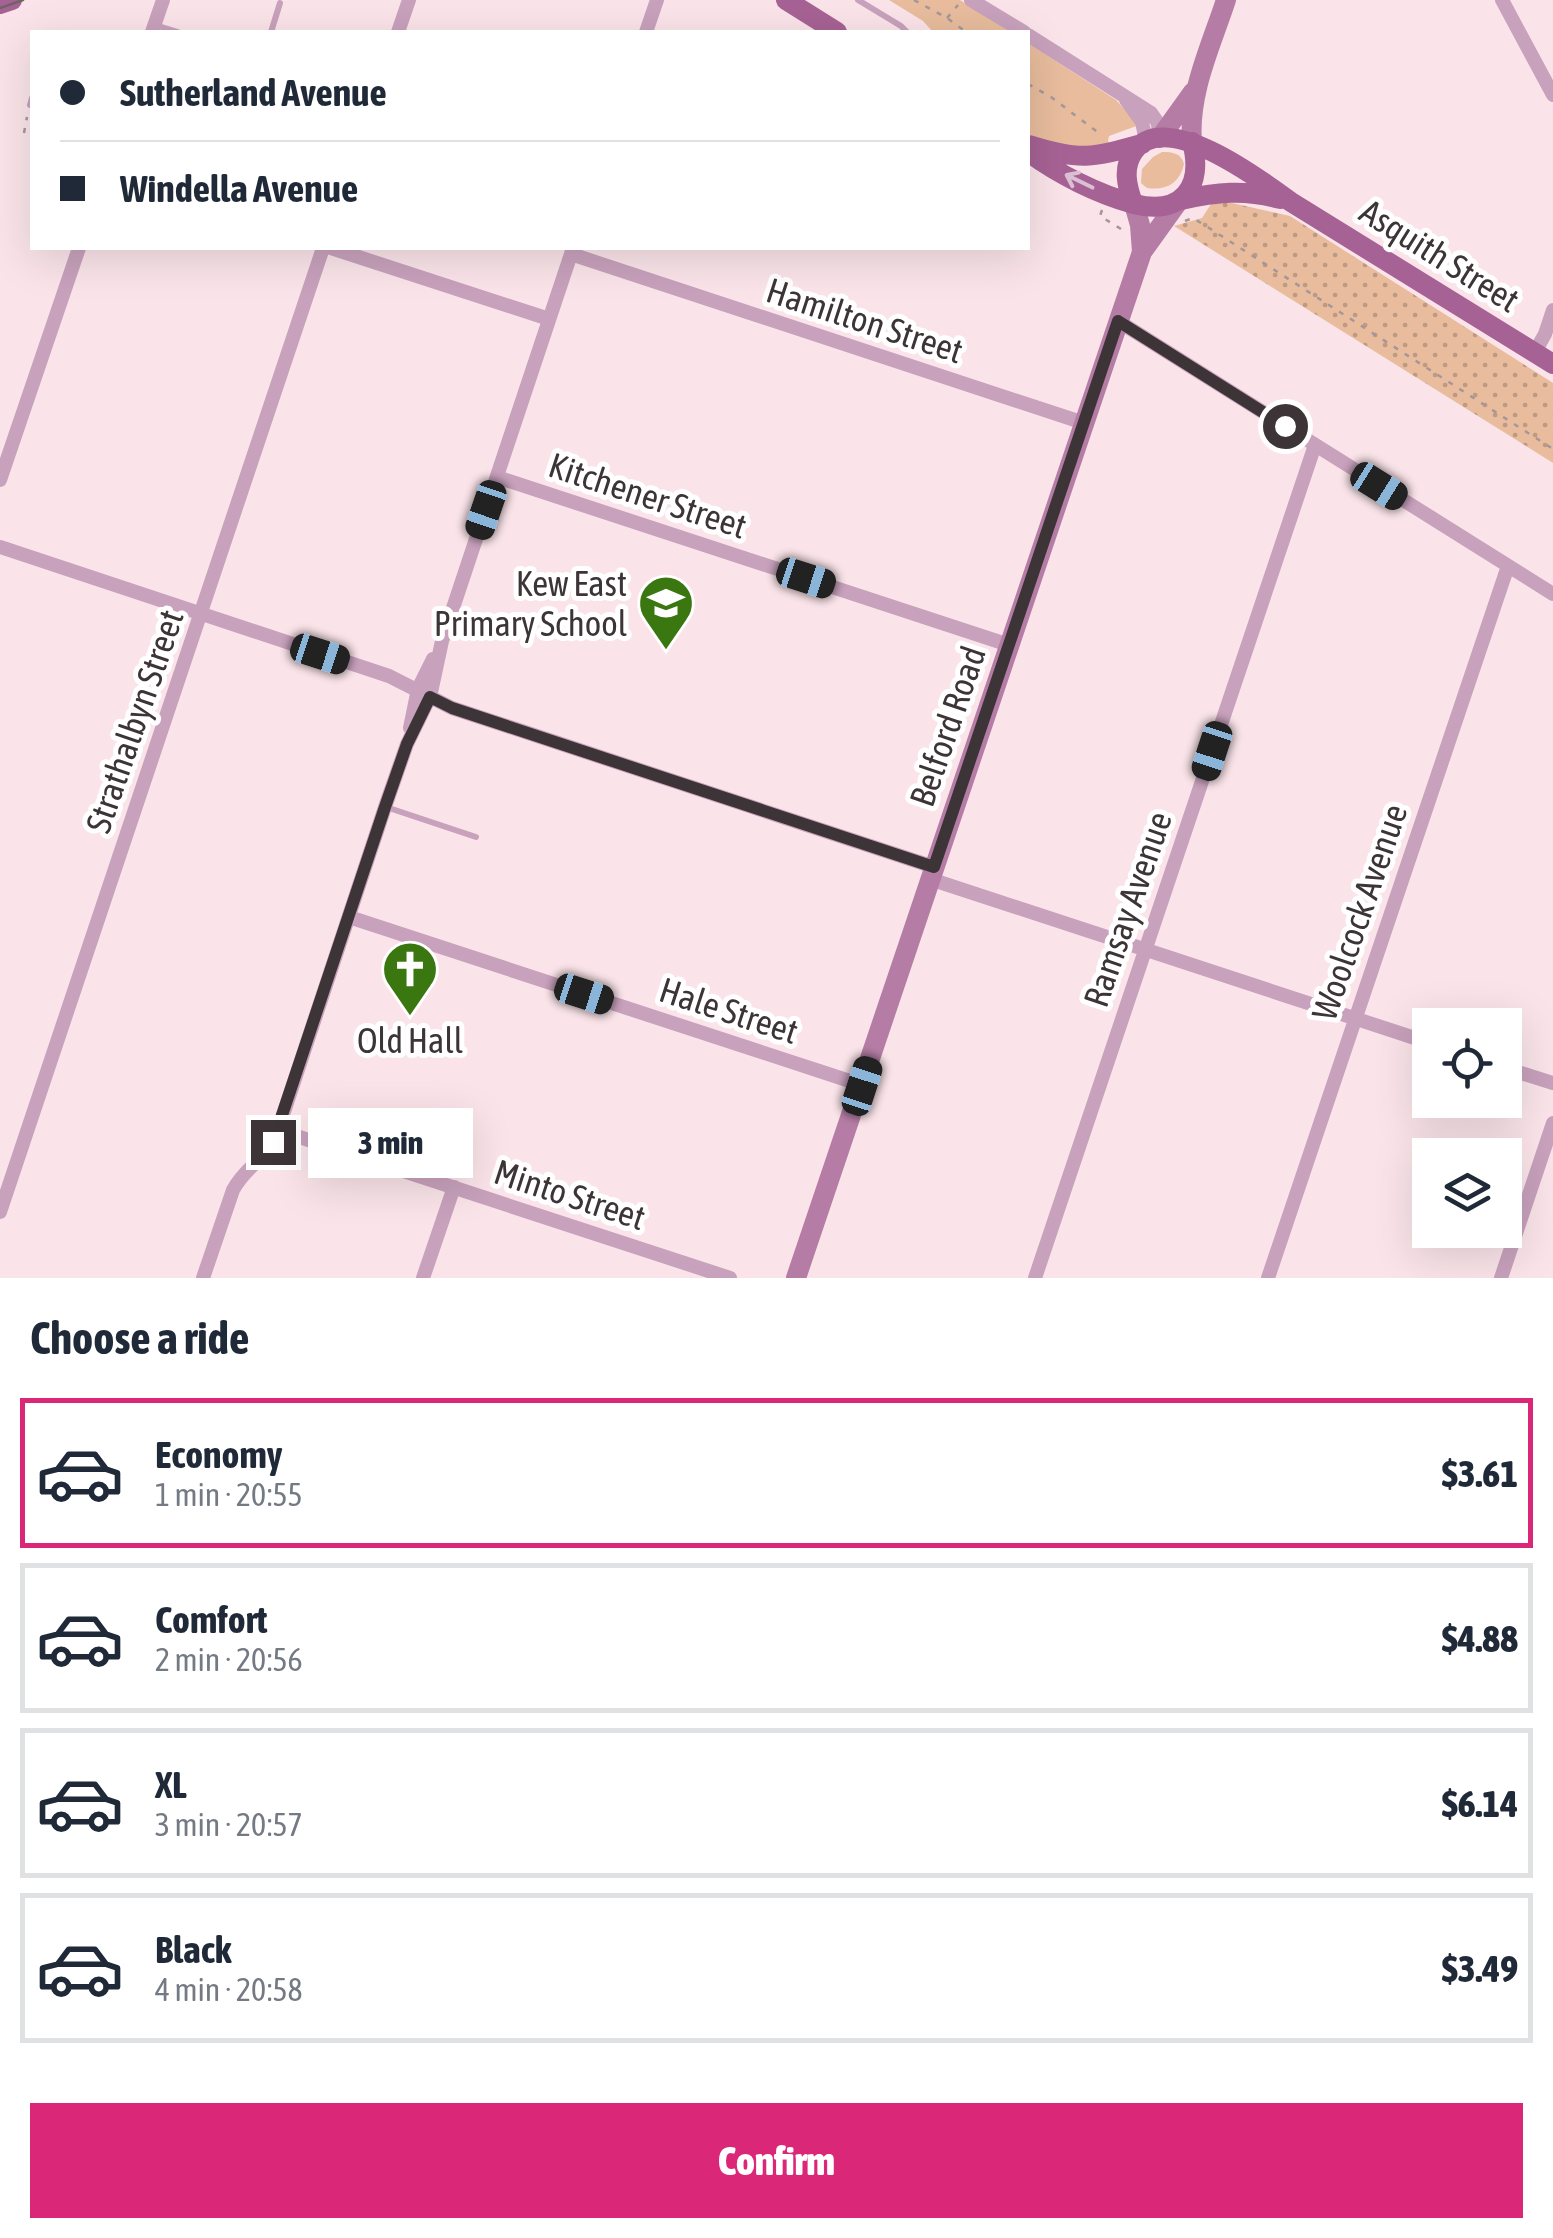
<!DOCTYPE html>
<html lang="en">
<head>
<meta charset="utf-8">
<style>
	:root { --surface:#fff; --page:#f2f2f3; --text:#1f2937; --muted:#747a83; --line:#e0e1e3; --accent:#db2777 }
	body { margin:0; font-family:"Asap Condensed",sans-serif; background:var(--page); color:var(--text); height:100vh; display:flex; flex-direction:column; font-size:38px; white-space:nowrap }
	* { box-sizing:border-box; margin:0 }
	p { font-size:32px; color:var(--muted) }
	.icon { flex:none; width:55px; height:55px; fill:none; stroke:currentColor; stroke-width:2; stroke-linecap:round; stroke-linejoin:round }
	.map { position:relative; height:1278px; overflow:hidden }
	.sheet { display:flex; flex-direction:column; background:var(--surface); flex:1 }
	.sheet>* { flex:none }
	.banner { position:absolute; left:30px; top:30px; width:1000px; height:220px; border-radius:0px; box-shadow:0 10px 40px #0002; display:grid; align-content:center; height:220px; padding:0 30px; background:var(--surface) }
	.buttons { position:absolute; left:1412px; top:1008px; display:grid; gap:20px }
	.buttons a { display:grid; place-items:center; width:110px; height:110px; border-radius:0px; background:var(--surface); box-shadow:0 10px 40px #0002; font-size:50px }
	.end { position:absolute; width:45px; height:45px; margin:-22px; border:12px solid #3c3436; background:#fff; box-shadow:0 0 0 5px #fff }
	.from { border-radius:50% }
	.bubble { position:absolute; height:70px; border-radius:0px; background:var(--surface); box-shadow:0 10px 40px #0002; font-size:32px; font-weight:800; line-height:70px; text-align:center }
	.car { position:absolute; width:30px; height:60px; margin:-30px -15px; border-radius:12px; box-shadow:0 0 8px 2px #0007; background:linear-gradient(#222 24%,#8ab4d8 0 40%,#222 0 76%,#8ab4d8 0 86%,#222 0) }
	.banner b { display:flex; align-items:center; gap:35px; height:95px; font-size:38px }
	.banner b+b { border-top:2px solid var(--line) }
	.banner i { width:25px; height:25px; background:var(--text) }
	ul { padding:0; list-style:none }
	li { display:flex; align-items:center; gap:30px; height:150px; margin:0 20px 15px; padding:0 10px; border:5px solid var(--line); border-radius:0px }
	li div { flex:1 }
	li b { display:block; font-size:38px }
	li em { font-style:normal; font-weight:800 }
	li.current { border-color:var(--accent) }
	li>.icon { width:90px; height:90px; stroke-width:1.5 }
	h2 { padding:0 30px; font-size:45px; line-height:120px }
	.action { display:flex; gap:20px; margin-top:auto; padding:20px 30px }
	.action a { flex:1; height:115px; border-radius:0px; background:var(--accent); color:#fff; font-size:40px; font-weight:800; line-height:115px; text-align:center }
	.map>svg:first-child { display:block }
</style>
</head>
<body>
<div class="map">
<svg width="1553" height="1278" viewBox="0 0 1553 1278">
	<defs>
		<pattern id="park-dots" width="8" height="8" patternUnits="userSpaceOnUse" patternTransform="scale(2.5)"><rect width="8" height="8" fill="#e8bc9d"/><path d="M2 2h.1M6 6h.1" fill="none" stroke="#bd9a81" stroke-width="1.8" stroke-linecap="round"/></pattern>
	</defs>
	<rect width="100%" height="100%" fill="#fae4e9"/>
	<path fill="#e8bc9d" d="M 889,0 L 960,0 L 1011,32 L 933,32 L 923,21 Z
		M 1028,43 L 1116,100 L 1139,125 L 1109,136 L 1108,141 L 1110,145 C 1084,150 1051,147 1028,134 Z
		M 1162,152 C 1173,152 1181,153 1184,164 C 1180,183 1166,191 1147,188 L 1141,183 L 1142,169 L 1153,157 Z"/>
	<path fill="url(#park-dots)" d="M 1213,201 L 1223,201 L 1290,216 L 1553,383 L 1553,463 L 1174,226 L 1202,218 Z"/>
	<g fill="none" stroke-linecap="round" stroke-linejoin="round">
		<path stroke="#a59699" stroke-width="2.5" stroke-dasharray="5 8" stroke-linecap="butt" d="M 914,0 L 947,18 L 966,32
			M 947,18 L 958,5
			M 1028,84 L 1051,97 L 1100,134
			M 24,133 L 27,117
			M 1102,210 L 1100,216 L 1121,229
			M 1185,221 L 1193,218 L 1206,226 L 1553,449"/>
		<path stroke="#c8a1bc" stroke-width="6" d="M 858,0 L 901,26 L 907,32
			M 155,25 L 178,32
			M 271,32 L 280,3
			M 30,105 L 32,98
			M 386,807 L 476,837"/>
		<path stroke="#c8a1bc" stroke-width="14" d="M 971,0 L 1024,32
			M 1502,0 L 1553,95
			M 152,32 L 163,0
			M 398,32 L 409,0
			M 646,32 L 657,0
			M 1028,35 L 1151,113 L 1158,123 L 1159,138
			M 1126,100 L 1142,122 L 1146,141
			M 331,248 L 549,319
			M 571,254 L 1084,423
			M 1118,321 L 1553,594
			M 1535,352 L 1545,334 L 1553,310
			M 497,477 L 1009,645
			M 0,480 L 79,248
			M 0,547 L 389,676 L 452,708 L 934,867
			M 410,728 L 418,689 L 433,659
			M 930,879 L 1430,1043
			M 349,917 L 862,1085
			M 1505,1068 L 1553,1083
			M 278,1130 L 730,1278
			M 0,1212 L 323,248
			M 203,1278 L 233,1190 C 246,1165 266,1161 278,1130 L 385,807 L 407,744 L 430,697 L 442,641 L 573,248
			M 423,1278 L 454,1187
			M 1035,1278 L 1315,445
			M 1268,1278 L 1508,566
			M 1501,1278 L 1553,1123"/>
		<path stroke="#b57da5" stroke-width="20" d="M 1160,138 L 1193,92
			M 1192,142 C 1188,93 1211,46 1226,0
			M 1134,204 L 1140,225 L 1142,252
			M 796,1278 L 1142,252 L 1178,202"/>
		<path stroke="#a66294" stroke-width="20" d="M 786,0 L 837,32
			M 0,4 L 12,0
			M 1029,145 C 1080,161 1092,158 1142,144
			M 1028,152 C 1058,174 1097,194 1134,204 C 1182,216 1204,187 1192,142
			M 1181,200 C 1216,192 1245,189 1280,199
			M 1133,203 C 1127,186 1122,168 1134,151 C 1166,108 1261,180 1291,202 L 1553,364"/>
		<path stroke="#6f6366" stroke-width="2.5" d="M 0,8 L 23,0"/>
	</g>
	<defs><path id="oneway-shaft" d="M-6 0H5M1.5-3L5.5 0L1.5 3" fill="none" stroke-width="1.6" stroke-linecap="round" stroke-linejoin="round" transform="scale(2.5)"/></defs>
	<use stroke="#dbc0d4" href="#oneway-shaft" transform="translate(1079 181) rotate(-154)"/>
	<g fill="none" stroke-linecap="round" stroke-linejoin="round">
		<path stroke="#3c3436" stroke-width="12" d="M 273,1142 L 385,807 L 407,744 L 430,697 L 452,708 L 934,867 L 1118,321 L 1285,426"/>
	</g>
	<defs>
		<g id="school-pin" transform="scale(2.875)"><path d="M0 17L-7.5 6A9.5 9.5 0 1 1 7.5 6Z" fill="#3a7711" stroke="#fff"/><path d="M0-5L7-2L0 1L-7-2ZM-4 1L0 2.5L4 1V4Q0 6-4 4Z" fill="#fff"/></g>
		<g id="church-pin" transform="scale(2.875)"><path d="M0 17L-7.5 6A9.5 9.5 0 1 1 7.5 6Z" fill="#3a7711" stroke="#fff"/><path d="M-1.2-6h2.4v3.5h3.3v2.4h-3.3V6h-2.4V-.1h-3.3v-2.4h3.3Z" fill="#fff"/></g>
	</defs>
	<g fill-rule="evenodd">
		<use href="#school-pin" x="666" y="603"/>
		<use href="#church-pin" x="410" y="969"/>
	</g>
	<g text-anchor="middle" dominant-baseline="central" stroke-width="10" stroke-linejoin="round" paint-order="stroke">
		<g font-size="35" fill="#3c3436" stroke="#fff">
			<text transform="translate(1440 255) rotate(32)">Asquith Street</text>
			<text transform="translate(865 320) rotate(18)">Hamilton Street</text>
			<text transform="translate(648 495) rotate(18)">Kitchener Street</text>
			<text transform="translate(134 721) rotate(-71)">Strathalbyn Street</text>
			<text transform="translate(947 726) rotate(-71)">Belford Road</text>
			<text transform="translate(1127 909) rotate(-71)">Ramsay Avenue</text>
			<text transform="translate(1359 912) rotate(-71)">Woolcock Avenue</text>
			<text transform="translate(729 1010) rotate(18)">Hale Street</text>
			<text transform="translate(570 1194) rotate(18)">Minto Street</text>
		</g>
		<g font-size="35" fill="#3c3436" stroke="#fff" text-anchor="end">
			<text x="627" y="583">Kew East<tspan x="627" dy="40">Primary School</tspan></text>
			<text x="410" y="1040" text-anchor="middle">Old Hall</text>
		</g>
	</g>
</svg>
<div class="buttons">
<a><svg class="icon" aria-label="locate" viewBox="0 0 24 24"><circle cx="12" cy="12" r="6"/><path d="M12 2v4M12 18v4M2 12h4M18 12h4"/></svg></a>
<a><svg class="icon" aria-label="layers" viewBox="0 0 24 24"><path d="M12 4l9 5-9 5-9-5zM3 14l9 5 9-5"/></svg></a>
</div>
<i class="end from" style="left:1285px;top:426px"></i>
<i class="end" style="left:273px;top:1142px"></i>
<div class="bubble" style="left:308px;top:1108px;width:165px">3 min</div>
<i class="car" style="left:1379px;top:486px;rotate:122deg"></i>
<i class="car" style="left:486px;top:510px;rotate:199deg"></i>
<i class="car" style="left:806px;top:578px;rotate:108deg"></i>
<i class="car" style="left:320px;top:654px;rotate:108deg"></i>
<i class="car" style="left:1212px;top:751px;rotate:198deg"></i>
<i class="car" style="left:584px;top:994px;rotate:108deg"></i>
<i class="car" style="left:862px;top:1086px;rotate:18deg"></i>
<div class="banner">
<b><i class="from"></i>Sutherland Avenue</b>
<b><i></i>Windella Avenue</b>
</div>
</div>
<section class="sheet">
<h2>Choose a ride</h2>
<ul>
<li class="current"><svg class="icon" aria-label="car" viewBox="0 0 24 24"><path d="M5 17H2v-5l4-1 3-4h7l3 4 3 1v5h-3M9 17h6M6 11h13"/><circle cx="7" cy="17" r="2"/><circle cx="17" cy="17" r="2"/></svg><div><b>Economy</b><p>1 min · 20:55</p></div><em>$3.61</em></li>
<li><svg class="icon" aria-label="car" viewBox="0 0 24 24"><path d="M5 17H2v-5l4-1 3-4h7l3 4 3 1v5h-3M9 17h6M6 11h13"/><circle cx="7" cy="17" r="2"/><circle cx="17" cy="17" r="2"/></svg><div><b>Comfort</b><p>2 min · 20:56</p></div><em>$4.88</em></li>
<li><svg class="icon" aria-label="car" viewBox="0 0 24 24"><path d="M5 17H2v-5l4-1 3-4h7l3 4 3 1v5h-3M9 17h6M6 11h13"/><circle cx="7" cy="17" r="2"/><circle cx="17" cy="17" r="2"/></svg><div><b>XL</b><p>3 min · 20:57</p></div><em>$6.14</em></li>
<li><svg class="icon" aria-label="car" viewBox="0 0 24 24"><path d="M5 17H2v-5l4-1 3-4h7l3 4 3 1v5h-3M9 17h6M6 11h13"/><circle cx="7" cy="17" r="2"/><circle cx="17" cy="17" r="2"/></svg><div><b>Black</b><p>4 min · 20:58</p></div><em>$3.49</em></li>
</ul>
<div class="action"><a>Confirm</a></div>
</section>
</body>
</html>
